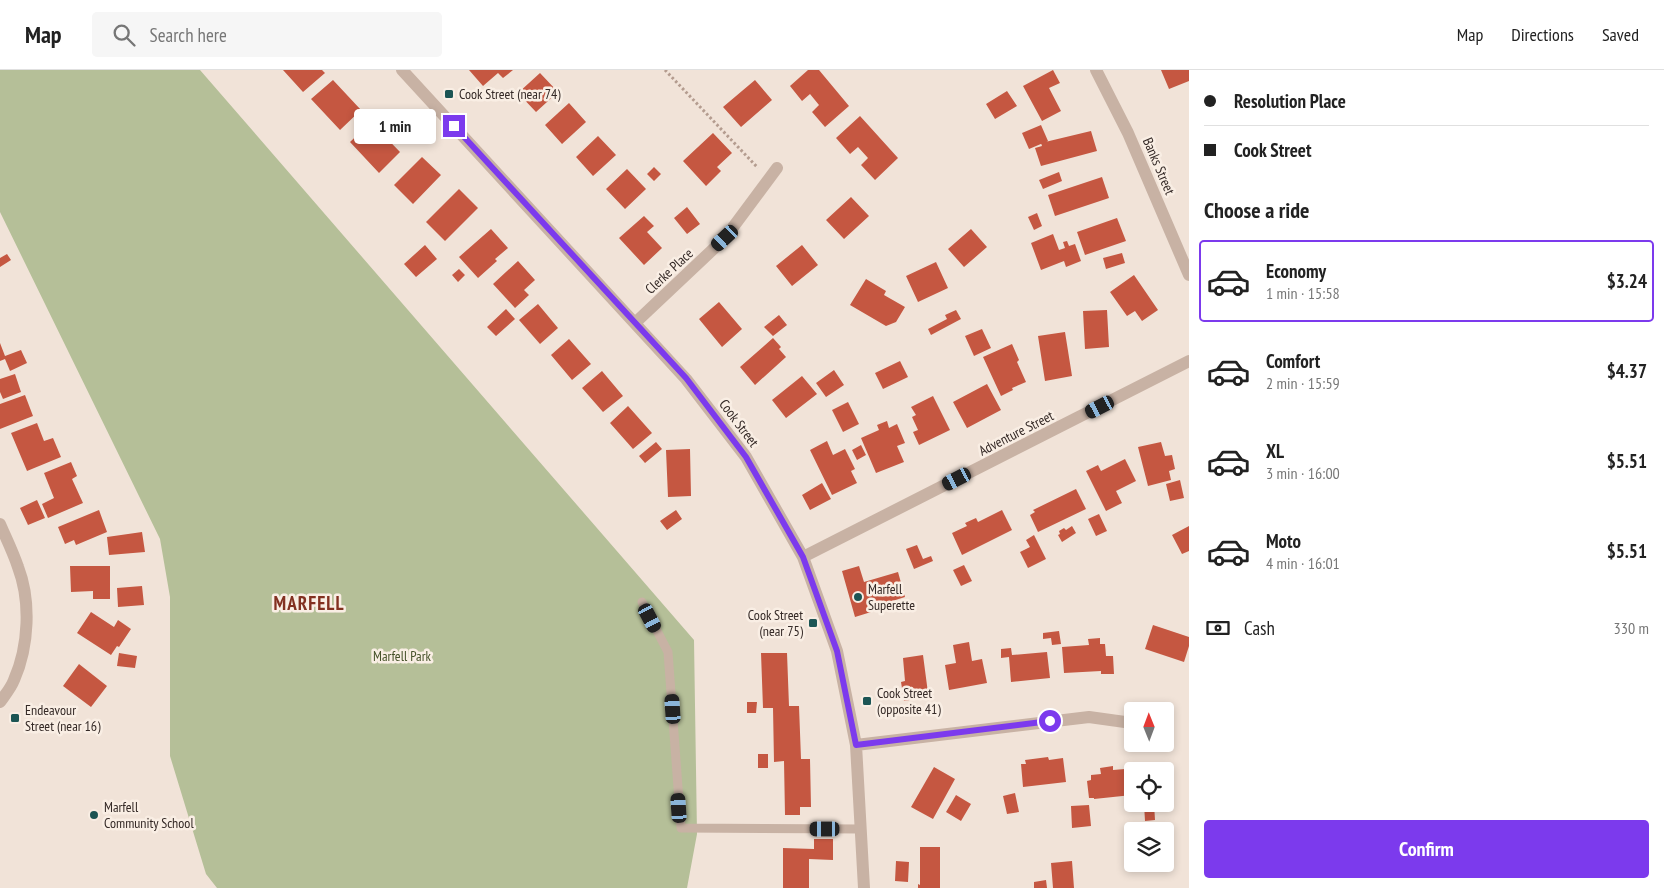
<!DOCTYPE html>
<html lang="en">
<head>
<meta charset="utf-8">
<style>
	:root { --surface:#fff; --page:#f6f6f6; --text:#222; --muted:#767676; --line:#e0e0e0; --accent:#7c3aed }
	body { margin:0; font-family:"PT Sans Narrow",sans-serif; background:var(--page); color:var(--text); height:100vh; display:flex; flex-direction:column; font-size:19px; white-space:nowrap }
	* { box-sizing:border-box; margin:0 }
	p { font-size:16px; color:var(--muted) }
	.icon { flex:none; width:28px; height:28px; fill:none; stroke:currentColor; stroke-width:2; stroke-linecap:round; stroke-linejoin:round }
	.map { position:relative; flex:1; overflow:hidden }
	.panel { display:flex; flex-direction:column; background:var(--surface); width:475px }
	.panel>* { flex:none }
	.top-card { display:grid; align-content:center; height:110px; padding:0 15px; background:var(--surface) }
	.needle { width:32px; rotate:359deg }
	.buttons { position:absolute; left:1124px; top:632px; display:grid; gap:10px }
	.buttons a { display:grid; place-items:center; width:50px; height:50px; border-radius:5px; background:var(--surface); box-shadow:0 2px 8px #0003; font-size:25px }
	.end { position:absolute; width:22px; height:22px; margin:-11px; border:6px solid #7c3aed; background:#fff; box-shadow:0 0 0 2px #fff }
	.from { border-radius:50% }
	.bubble { position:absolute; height:35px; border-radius:5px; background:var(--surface); box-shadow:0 2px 8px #0003; font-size:16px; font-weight:800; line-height:35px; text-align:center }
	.car { position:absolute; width:15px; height:30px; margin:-15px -8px; border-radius:6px; box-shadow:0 0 4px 1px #0007; background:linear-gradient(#222 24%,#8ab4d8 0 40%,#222 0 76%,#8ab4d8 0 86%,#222 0) }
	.top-card b { display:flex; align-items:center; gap:18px; height:48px; font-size:19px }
	.top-card b+b { border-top:1px solid var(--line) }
	.top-card i { width:12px; height:12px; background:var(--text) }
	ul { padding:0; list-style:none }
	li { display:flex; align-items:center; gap:15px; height:82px; margin:0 10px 8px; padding:0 5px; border:2px solid transparent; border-radius:5px }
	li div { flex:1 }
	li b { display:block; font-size:19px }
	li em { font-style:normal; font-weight:800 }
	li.selected { border-color:var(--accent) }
	li>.icon { width:45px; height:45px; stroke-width:1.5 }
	h2 { padding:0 15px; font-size:22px; line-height:60px }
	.pay { display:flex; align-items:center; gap:12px; height:55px; padding:0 15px; font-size:19px }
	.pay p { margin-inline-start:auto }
	.action { display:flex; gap:10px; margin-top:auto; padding:10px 15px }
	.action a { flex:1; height:58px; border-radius:5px; background:var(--accent); color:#fff; font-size:20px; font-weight:800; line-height:58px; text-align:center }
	header { display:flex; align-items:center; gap:30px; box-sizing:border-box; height:70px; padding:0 25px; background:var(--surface); border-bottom:1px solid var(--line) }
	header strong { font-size:24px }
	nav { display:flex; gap:28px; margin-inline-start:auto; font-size:18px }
	.search { width:350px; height:45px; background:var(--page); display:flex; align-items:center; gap:12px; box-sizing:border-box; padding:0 18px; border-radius:5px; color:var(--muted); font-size:19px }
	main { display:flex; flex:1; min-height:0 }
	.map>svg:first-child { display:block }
</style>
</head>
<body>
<header>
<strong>Map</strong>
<div class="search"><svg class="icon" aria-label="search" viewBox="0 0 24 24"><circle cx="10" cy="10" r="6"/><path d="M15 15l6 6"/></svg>Search here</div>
<nav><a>Map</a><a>Directions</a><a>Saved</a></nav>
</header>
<main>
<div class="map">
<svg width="1189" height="818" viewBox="0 0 1189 818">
	<rect width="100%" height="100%" fill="#f1e3d8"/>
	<path fill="#b5bf98" d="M 0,0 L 200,0 L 694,570 L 697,764 L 687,818 L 217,818 L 206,804 L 170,686 L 170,527 L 160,469 L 0,142 Z"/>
	<path fill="#c55741" d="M 283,0 L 322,0 L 325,3 L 303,22 Z
		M 469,0 L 513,0 L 503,8 L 498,3 L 483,16 Z
		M 808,0 L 819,0 L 849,36 L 825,57 L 812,42 L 819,35 L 810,24 L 802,31 L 790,16 Z
		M 1053,0 L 1060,13 L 1049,18 L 1061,41 L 1042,51 L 1023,16 Z
		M 1161,0 L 1189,0 L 1189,11 L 1169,19 Z
		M 540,3 L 558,22 L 536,42 L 518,23 Z
		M 333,10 L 361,40 L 340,60 L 311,29 Z
		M 755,10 L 772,30 L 741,57 L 723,37 Z
		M 1007,21 L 1017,36 L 995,49 L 986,34 Z
		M 569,33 L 586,52 L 562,74 L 545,55 Z
		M 860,46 L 898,88 L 875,110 L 861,95 L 868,88 L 858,77 L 850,84 L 836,68 Z
		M 371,52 L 400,82 L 379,103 L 350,72 Z
		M 1041,55 L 1048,71 L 1029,79 L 1022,63 Z
		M 1091,61 L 1097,81 L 1041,96 L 1035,78 L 1042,76 L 1041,73 Z
		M 713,63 L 732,83 L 717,97 L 721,101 L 706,116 L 683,91 Z
		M 598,66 L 616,85 L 593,106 L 576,87 Z
		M 422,87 L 441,105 L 413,134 L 394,115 Z
		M 654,97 L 661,104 L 654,111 L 647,104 Z
		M 627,99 L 646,119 L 625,139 L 606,119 Z
		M 1059,102 L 1062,111 L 1043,119 L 1039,110 Z
		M 1102,107 L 1109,128 L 1055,146 L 1048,125 Z
		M 459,119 L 478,138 L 445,171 L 426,152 Z
		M 851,127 L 869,146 L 844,169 L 826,150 Z
		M 687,137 L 700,154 L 687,164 L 674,148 Z
		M 1037,143 L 1042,156 L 1034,160 L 1028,147 Z
		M 644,146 L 654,156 L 647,162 L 662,178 L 644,195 L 619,168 Z
		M 1117,148 L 1126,171 L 1085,185 L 1077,162 Z
		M 491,159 L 508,178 L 495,189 L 497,191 L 478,208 L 459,187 Z
		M 971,159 L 987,177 L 964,197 L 948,179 Z
		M 1053,164 L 1059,180 L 1065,178 L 1063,172 L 1067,171 L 1069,176 L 1075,174 L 1081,191 L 1066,197 L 1064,191 L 1041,200 L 1031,173 Z
		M 425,175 L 437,189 L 416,207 L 404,194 Z
		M 802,175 L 818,195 L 792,216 L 776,196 Z
		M 1122,183 L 1125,193 L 1106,199 L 1103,188 Z
		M 7,184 L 11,190 L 0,197 L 0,188 Z
		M 518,191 L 535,210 L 524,220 L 529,225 L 515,238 L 493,214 Z
		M 936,192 L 948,218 L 918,232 L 906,206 Z
		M 459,199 L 465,205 L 458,212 L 452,205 Z
		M 1134,205 L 1158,240 L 1142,251 L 1135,241 L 1127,246 L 1110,222 Z
		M 866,209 L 886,221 L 884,225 L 905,237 L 896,252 L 886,256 L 850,235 Z
		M 719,232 L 742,259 L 722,277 L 699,249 Z
		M 538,234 L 558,258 L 540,274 L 519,250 Z
		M 506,239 L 515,249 L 496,266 L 487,257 Z
		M 956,240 L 961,249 L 931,265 L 928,259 L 947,249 L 945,245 Z
		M 1107,240 L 1109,277 L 1085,279 L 1083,241 Z
		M 779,245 L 787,255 L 773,266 L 764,257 Z
		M 982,259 L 991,278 L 974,286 L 965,266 Z
		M 1065,262 L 1072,306 L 1045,311 L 1038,266 Z
		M 773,268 L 781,277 L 779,279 L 786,287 L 755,315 L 740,297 Z
		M 569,269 L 591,294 L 572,310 L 551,285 Z
		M 0,273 L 5,286 L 21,280 L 27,293 L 10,301 L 5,289 L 0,291 Z
		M 1012,274 L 1019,290 L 1017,292 L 1026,312 L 1012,318 L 1013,320 L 1001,326 L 983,287 Z
		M 900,291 L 908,307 L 883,319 L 875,303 Z
		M 834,300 L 844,315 L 826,327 L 816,313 Z
		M 602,301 L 623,326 L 603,342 L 582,318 Z
		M 15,304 L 21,322 L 3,329 L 0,322 L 0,309 Z
		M 802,306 L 817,324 L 786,348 L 772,330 Z
		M 987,314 L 1001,340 L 967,358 L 953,332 Z
		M 25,325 L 33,346 L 0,359 L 0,334 Z
		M 933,326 L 950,360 L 919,375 L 913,362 L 918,360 L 912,347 L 916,345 L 911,337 Z
		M 848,332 L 859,354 L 843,362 L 832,340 Z
		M 628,336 L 652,363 L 633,379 L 610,353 Z
		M 887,351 L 889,358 L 897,354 L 905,373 L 897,376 L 904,392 L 876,403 L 861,368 L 879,360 L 877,355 Z
		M 37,353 L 44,371 L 53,368 L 61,387 L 27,401 L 11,363 Z
		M 827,371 L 833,385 L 845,379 L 855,399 L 851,401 L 857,413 L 832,425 L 810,380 Z
		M 656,372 L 662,379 L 645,393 L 639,386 Z
		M 1161,372 L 1165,386 L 1172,385 L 1175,399 L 1169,401 L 1171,410 L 1148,416 L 1138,377 Z
		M 861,375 L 866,385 L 857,390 L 852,380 Z
		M 690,379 L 691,426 L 668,427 L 666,380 Z
		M 1125,389 L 1136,411 L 1116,421 L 1122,433 L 1106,441 L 1086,401 L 1098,395 L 1101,401 Z
		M 71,392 L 77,406 L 72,409 L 83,433 L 48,448 L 42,434 L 54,428 L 44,403 Z
		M 1180,410 L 1184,428 L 1170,431 L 1166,414 Z
		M 822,413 L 831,429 L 810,440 L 802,425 Z
		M 1076,419 L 1086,439 L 1038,462 L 1030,445 L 1035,442 L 1033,440 Z
		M 37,430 L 45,448 L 28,455 L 20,438 Z
		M 99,440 L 107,462 L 76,475 L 74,470 L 65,474 L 58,457 Z
		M 676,440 L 682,449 L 667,460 L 660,451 Z
		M 1002,440 L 1012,460 L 962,485 L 952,463 L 967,456 L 965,453 L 976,448 L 978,452 Z
		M 1099,444 L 1107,461 L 1096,466 L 1088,449 Z
		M 1072,456 L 1076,463 L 1062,472 L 1058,465 L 1060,464 L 1059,461 L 1064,458 L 1066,460 Z
		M 1189,456 L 1189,481 L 1182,484 L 1172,465 Z
		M 142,462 L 145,482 L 109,485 L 107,467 Z
		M 1034,465 L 1046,489 L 1028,498 L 1020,482 L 1030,477 L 1026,470 Z
		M 917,475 L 923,489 L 931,486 L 933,491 L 914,499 L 906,479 Z
		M 964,495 L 972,511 L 961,516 L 953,500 Z
		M 70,496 L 110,496 L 110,529 L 93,529 L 93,521 L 71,522 Z
		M 859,496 L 864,512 L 898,502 L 905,527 L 883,534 L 884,538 L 855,547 L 842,501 Z
		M 142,516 L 144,535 L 118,537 L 117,518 Z
		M 91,542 L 114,557 L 118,550 L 131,559 L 119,577 L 117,576 L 111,585 L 77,563 Z
		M 1153,555 L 1189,567 L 1189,576 L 1184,592 L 1145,579 Z
		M 1059,561 L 1061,574 L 1052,575 L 1051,568 L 1043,569 L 1043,563 Z
		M 1100,568 L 1100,574 L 1105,574 L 1106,586 L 1113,586 L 1114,604 L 1101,604 L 1101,601 L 1064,603 L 1062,577 L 1089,575 L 1088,569 Z
		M 969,572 L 972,591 L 982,589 L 987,613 L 949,620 L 945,595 L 956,593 L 953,575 Z
		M 1011,578 L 1012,585 L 1047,582 L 1050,608 L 1011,612 L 1009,587 L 1001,588 L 1001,579 Z
		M 119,583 L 137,586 L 135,598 L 117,596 Z
		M 761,583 L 787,583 L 789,636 L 799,636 L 801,689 L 810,689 L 811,737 L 800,737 L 800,745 L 785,745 L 784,691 L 774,692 L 773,638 L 763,638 Z
		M 923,585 L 928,623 L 914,624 L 915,629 L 904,631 L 901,612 L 905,611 L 903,588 Z
		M 79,594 L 107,616 L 91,637 L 63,616 Z
		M 747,632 L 757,632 L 756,643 L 747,643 Z
		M 758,684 L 768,684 L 768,698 L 758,698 Z
		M 1048,687 L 1049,690 L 1063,688 L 1066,712 L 1023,717 L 1021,694 L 1026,694 L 1025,690 Z
		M 1113,696 L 1113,700 L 1125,699 L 1126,701 L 1132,701 L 1132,725 L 1094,729 L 1094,728 L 1089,728 L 1087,711 L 1091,710 L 1091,705 L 1101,704 L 1100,698 Z
		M 934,697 L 955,709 L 933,749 L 911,737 Z
		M 1015,723 L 1019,742 L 1007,744 L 1003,726 Z
		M 956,725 L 971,734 L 961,751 L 946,742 Z
		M 1144,734 L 1154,734 L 1155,750 L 1145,751 Z
		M 1089,735 L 1091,756 L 1072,758 L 1071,736 Z
		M 814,769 L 833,769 L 833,790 L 809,789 L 809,818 L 783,818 L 783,778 L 814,779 Z
		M 920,777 L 940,777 L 940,818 L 918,818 L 918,814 L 920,815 Z
		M 896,791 L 909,792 L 908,812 L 895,811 Z
		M 1072,791 L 1074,818 L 1053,818 L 1051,793 Z
		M 1046,810 L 1047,818 L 1034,818 L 1034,812 Z"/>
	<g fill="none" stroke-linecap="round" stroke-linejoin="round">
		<path stroke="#b49c8f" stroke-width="3" stroke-dasharray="2.5 2.5" stroke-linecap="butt" d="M 665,0 L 758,98"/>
		<path stroke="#c8b2a4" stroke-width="9" d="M 642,532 L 668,582 L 681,758 L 861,759"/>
		<path stroke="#c8b2a4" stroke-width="12" d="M 402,0 L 686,309 L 746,387 L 803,487 L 837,581 L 856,675 L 864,818
			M 1096,0 L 1128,63 L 1189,205
			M 635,253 L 725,168 L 777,98
			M 0,454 C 6,468 13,482 18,497 C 31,531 29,576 14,610 C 11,618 5,625 0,632
			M 803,487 L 1189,291
			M 856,675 L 1089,647 L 1132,653"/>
	</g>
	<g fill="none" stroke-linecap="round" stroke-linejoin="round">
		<path stroke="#7c3aed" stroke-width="6" d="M 454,56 L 686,308 L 746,387 L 803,487 L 837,581 L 856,675 L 1050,651"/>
	</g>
	<g fill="#1c5554" stroke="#f9eee4" stroke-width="2">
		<rect x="444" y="19" width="10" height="10" rx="2.5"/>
		<circle cx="858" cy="527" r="5"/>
		<rect x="808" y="548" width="10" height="10" rx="2.5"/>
		<rect x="862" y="626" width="10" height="10" rx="2.5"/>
		<rect x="10" y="643" width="10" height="10" rx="2.5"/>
		<circle cx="94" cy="745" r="5"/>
	</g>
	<g text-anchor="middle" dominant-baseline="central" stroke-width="5" stroke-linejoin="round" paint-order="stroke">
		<g font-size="14" fill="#342926" stroke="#f9eee4" text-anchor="start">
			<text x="459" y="24">Cook Street (near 74)</text>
			<text x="868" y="519">Marfell<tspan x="868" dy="16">Superette</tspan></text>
			<text x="803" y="545" text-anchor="end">Cook Street<tspan x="803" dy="16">(near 75)</tspan></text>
			<text x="877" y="623">Cook Street<tspan x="877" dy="16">(opposite 41)</tspan></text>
			<text x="25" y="640">Endeavour<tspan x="25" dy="16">Street (near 16)</tspan></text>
			<text x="104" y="737">Marfell<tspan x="104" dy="16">Community School</tspan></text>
		</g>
		<g font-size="14" fill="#342926" stroke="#f9eee4">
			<text transform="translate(1159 96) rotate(67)">Banks Street</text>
			<text transform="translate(669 201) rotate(-43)">Clerke Place</text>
			<text transform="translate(739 353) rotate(53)">Cook Street</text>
			<text transform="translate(1016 363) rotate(-27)">Adventure Street</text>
		</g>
		<g font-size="14" fill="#46522a" stroke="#f9eee4">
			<text x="402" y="586">Marfell Park</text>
		</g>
		<g font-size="19" font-weight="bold" letter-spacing="1" fill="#823020" stroke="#f9eee4">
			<text x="309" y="533">MARFELL</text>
		</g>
	</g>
</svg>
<div class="buttons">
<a><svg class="needle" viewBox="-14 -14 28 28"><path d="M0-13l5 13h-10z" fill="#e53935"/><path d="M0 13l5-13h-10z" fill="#767676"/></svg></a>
<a><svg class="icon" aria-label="locate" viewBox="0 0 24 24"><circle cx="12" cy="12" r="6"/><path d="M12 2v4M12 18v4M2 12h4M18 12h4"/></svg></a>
<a><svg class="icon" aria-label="layers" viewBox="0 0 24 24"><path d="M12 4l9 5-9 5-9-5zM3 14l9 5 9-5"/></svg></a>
</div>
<i class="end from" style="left:1050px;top:651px"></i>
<i class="end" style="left:454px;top:56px"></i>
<div class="bubble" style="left:354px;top:39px;width:82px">1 min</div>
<i class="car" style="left:725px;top:168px;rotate:227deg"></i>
<i class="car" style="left:1100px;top:337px;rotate:243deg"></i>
<i class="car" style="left:957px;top:409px;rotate:243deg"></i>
<i class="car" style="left:650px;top:548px;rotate:152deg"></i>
<i class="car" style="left:673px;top:639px;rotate:356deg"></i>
<i class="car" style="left:679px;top:738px;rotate:356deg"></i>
<i class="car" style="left:825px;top:759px;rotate:270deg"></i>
</div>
<section class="panel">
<div class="top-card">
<b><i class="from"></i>Resolution Place</b>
<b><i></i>Cook Street</b>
</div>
<h2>Choose a ride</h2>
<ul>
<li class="selected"><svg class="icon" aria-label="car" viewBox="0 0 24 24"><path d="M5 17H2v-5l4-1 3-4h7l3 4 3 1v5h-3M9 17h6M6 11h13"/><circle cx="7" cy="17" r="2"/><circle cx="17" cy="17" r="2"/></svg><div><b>Economy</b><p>1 min · 15:58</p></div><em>$3.24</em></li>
<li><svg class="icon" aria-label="car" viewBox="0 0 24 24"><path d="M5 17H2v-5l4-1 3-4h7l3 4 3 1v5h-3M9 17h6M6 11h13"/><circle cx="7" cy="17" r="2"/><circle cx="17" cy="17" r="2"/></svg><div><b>Comfort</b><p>2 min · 15:59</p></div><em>$4.37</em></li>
<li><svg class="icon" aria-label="car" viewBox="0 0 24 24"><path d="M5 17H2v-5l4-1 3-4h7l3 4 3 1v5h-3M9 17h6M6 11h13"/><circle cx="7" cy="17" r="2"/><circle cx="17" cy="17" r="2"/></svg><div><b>XL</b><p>3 min · 16:00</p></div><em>$5.51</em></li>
<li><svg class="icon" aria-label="car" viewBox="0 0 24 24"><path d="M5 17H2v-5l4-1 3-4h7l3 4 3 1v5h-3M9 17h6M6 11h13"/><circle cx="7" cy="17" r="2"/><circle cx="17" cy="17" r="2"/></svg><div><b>Moto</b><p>4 min · 16:01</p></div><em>$5.51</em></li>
</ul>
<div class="pay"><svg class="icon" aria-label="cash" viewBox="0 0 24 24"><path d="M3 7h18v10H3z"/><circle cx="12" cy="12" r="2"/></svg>Cash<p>330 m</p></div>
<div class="action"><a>Confirm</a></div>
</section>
</main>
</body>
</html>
